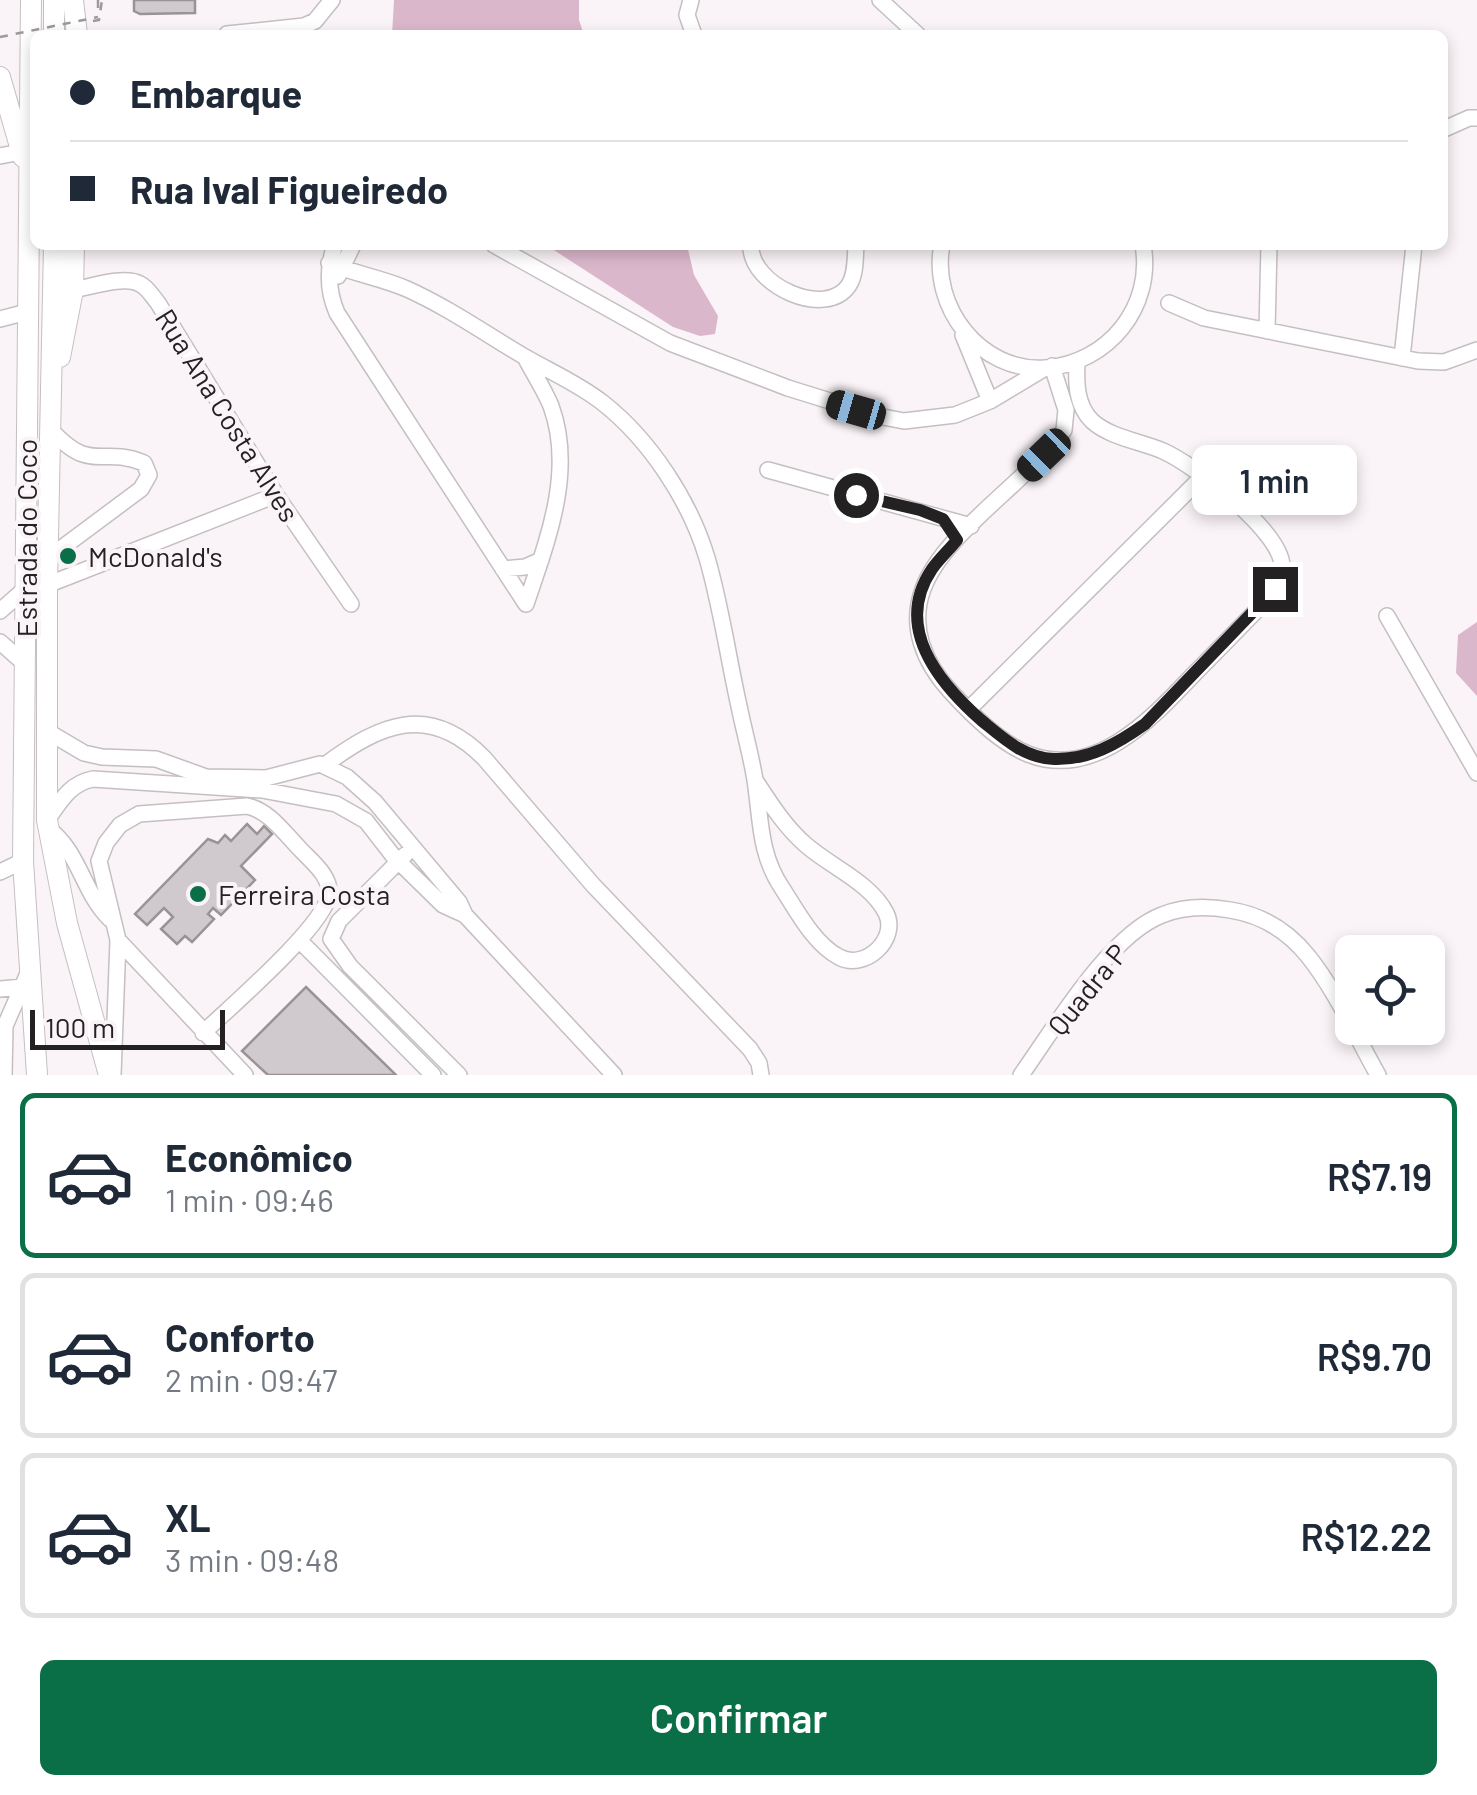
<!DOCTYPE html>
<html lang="pt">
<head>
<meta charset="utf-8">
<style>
	:root { --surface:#fff; --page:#f6f6f7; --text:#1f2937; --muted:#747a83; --line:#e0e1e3; --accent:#0a6f46 }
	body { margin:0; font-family:Barlow,sans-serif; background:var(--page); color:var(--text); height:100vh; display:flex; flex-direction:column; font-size:38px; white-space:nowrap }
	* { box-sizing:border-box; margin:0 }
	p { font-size:32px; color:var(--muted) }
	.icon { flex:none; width:55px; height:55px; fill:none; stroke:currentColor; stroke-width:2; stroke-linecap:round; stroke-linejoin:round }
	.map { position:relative; height:1075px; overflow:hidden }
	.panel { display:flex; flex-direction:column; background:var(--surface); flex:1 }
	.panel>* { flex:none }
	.banner { position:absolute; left:30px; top:30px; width:1418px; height:220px; border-radius:15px; box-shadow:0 5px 15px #0003; display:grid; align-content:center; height:220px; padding:0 40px; background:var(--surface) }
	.controls { position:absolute; left:1335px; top:935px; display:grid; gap:20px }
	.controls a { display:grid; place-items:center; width:110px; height:110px; border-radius:15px; background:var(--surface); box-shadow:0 5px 15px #0003; font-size:50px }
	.scale { position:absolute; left:30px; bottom:25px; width:195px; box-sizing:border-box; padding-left:10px; border:5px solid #232122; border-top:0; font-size:28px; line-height:35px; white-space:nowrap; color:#232122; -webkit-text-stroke:8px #faf3f7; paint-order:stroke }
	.end { position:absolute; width:45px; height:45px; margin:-22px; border:12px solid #232122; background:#fff; box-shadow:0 0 0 5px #fff }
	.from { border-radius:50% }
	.bubble { position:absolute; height:70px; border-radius:15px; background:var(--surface); box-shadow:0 5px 15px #0003; font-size:32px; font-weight:600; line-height:70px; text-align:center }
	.car { position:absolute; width:30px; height:60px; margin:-30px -15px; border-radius:12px; box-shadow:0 0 8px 2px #0007; background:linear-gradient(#222 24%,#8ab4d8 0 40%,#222 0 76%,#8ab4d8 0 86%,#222 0) }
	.banner b { display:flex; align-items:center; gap:35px; height:95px; font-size:38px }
	.banner b+b { border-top:2px solid var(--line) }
	.banner i { width:25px; height:25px; background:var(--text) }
	ul { padding:18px 0 0; list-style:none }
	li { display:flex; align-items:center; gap:30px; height:165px; margin:0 20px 15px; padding:0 20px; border:5px solid var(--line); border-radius:15px }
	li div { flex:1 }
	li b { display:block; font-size:38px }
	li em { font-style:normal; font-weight:600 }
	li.on { border-color:var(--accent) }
	li>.icon { width:90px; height:90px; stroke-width:1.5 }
	.primary-button { display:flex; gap:20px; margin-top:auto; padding:20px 40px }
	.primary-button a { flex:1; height:115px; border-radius:15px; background:var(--accent); color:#fff; font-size:40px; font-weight:600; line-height:115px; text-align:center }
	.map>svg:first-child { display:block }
</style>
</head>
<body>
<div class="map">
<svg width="1477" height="1075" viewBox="0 0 1477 1075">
	<rect width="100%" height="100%" fill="#faf3f7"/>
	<path fill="#dbb7cb" d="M 394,0 L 579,0 L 579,20 L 584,35 L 392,35 Z
		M 546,245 L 687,245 L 694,275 L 718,316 L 715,334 L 700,336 L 673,327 Z
		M 1477,622 L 1477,696 L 1456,673 L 1458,635 Z"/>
	<path fill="#d0c9cd" stroke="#999396" stroke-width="2.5" d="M 134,0 L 195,0 L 195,13 L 140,14 L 134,11 Z
		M 247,824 L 257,834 L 264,826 L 272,834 L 241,866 L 255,880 L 221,915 L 213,908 L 208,914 L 214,919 L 192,942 L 185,936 L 177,944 L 161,929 L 173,917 L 164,908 L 147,925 L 135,914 L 208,839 L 218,843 L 225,835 L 231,841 Z
		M 306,987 L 396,1075 L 268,1075 L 242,1051 Z"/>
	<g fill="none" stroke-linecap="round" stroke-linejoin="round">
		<g stroke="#c5bfc2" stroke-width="18">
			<path id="minor" d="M 691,0 L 687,15 L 694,35
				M 880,0 L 918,35
				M 227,34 L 304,26 L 315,21 L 332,0
				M 1442,130 L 1469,118 L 1477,118
				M 0,156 L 21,152
				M 335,245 C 327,268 327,290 337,313 L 526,604
				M 494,245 L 670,343 L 788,388 L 878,416 L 904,421 L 955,415 L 990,401 L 1045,368
				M 751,245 C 749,285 826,320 849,285 C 856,274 855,258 856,245
				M 942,245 C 930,306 980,373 1046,368 C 1108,363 1154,307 1143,245
				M 329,263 C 355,274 382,278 407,289 C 449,308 486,334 525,357 C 551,372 579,384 603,403 C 650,440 690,501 707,558 C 721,606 728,657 739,706 C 744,731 751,755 755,780 C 761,819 759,854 782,888 C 797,911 814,944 839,957 C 865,971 899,939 886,913 C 871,883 831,867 806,845 C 785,827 770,803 755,780
				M 338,276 L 353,245
				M 73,290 C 90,287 125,275 140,284 C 147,287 153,297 158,303 L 276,495 L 351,604
				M 1169,303 L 1204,318 L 1418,361 L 1444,362 L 1477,350
				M 0,319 L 27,312
				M 1267,331 L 1269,245
				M 963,335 L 990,401
				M 525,357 C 533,373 544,389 551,406 C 575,472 547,541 526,604
				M 1402,358 L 1414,245
				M 1052,366 L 1066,410 L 1064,430 C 1028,482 944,532 923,589 C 909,627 924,663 951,692 C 971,714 1000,743 1028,754 C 1096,781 1154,716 1195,673 C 1218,650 1241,626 1264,603 C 1272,593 1281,582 1282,569 C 1286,534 1193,464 1163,451 C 1140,441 1111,438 1092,421 C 1076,405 1076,383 1077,362
				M 768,470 L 971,526
				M 47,559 L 141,489 L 149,475 L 144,463 C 99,445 92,475 50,429
				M 503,569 L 525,567 L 541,560
				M 47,585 L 276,495
				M 0,611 L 25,589
				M 1387,616 L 1477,773
				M 0,642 L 25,664
				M 969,709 L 1204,475
				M 45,730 L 84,753 L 102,757 L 156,759 L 206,777 L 266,778 L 320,764 L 347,777 L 375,802 L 459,902 L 465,915 L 614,1075
				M 325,765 C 380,724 429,702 484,758 L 593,885 L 750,1049 L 759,1063 L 761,1075
				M 47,820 C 60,802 70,783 93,779 L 262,790 L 336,804 L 366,821 L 394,857 L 443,905 L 465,915
				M 47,828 C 80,851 82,892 110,919
				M 405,855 L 339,921 L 331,939 L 350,966 L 459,1075
				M 0,872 L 23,861
				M 299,940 L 433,1075
				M 0,989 L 23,987
				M 203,1033 C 229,1008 325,926 329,894 C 331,876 311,861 300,849 C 284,833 270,811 247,806 L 139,814 L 120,825 L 106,843 L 99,861 L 118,940 L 245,1075
				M 4,1075 L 5,1026 L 29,971
				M 113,1075 L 118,940
				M 1021,1075 C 1054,1029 1109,935 1162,915 C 1184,906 1207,906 1230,910 C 1262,915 1288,931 1308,956 C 1336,991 1356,1036 1378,1075"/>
		</g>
		<g stroke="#c5bfc2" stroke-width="22">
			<path id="highway" d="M 31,0 L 23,861 L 37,1075
				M 73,0 L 77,35
				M 54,35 L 54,0
				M 0,77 L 23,157
				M 54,245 L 47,585 L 47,820 L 67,923 L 109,1075
				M 60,357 L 73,290 L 74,245"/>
		</g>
		<path stroke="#9d989b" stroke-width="2.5" stroke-dasharray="8 8" stroke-linecap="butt" d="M 98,0 L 98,13
			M 93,21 L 99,20 L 102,0"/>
		<use href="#minor" stroke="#fff" stroke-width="15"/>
		<use href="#highway" stroke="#fff" stroke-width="20"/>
		<path stroke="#9d989b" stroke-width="2.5" stroke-dasharray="8 8" stroke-linecap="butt" d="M 0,37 L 98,17"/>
	</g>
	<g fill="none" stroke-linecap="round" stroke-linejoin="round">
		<path stroke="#232122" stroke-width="12" d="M 856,495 L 920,510 L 943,519 L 957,540 C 949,550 939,559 932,569 C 893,627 938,682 981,720 C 1003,738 1024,758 1054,759 C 1089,760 1117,744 1145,724 L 1275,589"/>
	</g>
	<g fill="#0a6f46" stroke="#faf3f7" stroke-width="4">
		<circle cx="68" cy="556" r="10"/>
		<circle cx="198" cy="894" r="10"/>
	</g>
	<g text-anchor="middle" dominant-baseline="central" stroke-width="8" stroke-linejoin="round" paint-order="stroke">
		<g font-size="28" fill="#232122" stroke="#faf3f7">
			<text transform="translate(228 415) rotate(58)">Rua Ana Costa Alves</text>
			<text transform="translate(26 538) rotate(-90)">Estrada do Coco</text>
			<text transform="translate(1087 989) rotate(-51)">Quadra P</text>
		</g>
		<g font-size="28" fill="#232122" stroke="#faf3f7" text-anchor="start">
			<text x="88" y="556">McDonald's</text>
			<text x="218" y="894">Ferreira Costa</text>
		</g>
	</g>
</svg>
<div class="controls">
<a><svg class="icon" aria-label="locate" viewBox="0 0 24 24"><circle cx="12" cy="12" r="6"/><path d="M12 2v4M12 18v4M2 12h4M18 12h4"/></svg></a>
</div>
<div class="scale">100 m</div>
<i class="end from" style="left:856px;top:495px"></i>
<i class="end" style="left:1275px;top:589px"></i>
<div class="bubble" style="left:1192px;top:445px;width:165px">1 min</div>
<i class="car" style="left:856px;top:410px;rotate:286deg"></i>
<i class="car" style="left:1044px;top:455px;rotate:226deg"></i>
<div class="banner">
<b><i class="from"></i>Embarque</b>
<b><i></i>Rua Ival Figueiredo</b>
</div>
</div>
<section class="panel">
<ul>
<li class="on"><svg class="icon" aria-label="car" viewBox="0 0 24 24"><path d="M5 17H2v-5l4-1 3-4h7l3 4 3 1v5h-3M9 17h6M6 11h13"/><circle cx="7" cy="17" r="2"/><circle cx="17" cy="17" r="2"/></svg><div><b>Econômico</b><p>1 min · 09:46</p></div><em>R$7.19</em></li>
<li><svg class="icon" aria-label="car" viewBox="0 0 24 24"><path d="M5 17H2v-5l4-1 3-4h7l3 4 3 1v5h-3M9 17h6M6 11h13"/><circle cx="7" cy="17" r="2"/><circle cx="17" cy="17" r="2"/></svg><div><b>Conforto</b><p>2 min · 09:47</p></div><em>R$9.70</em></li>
<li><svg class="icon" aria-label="car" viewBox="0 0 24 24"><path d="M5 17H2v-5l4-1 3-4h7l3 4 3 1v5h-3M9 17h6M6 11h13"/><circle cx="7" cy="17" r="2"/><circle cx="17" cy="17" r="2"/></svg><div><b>XL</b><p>3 min · 09:48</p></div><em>R$12.22</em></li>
</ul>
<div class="primary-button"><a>Confirmar</a></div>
</section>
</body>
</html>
